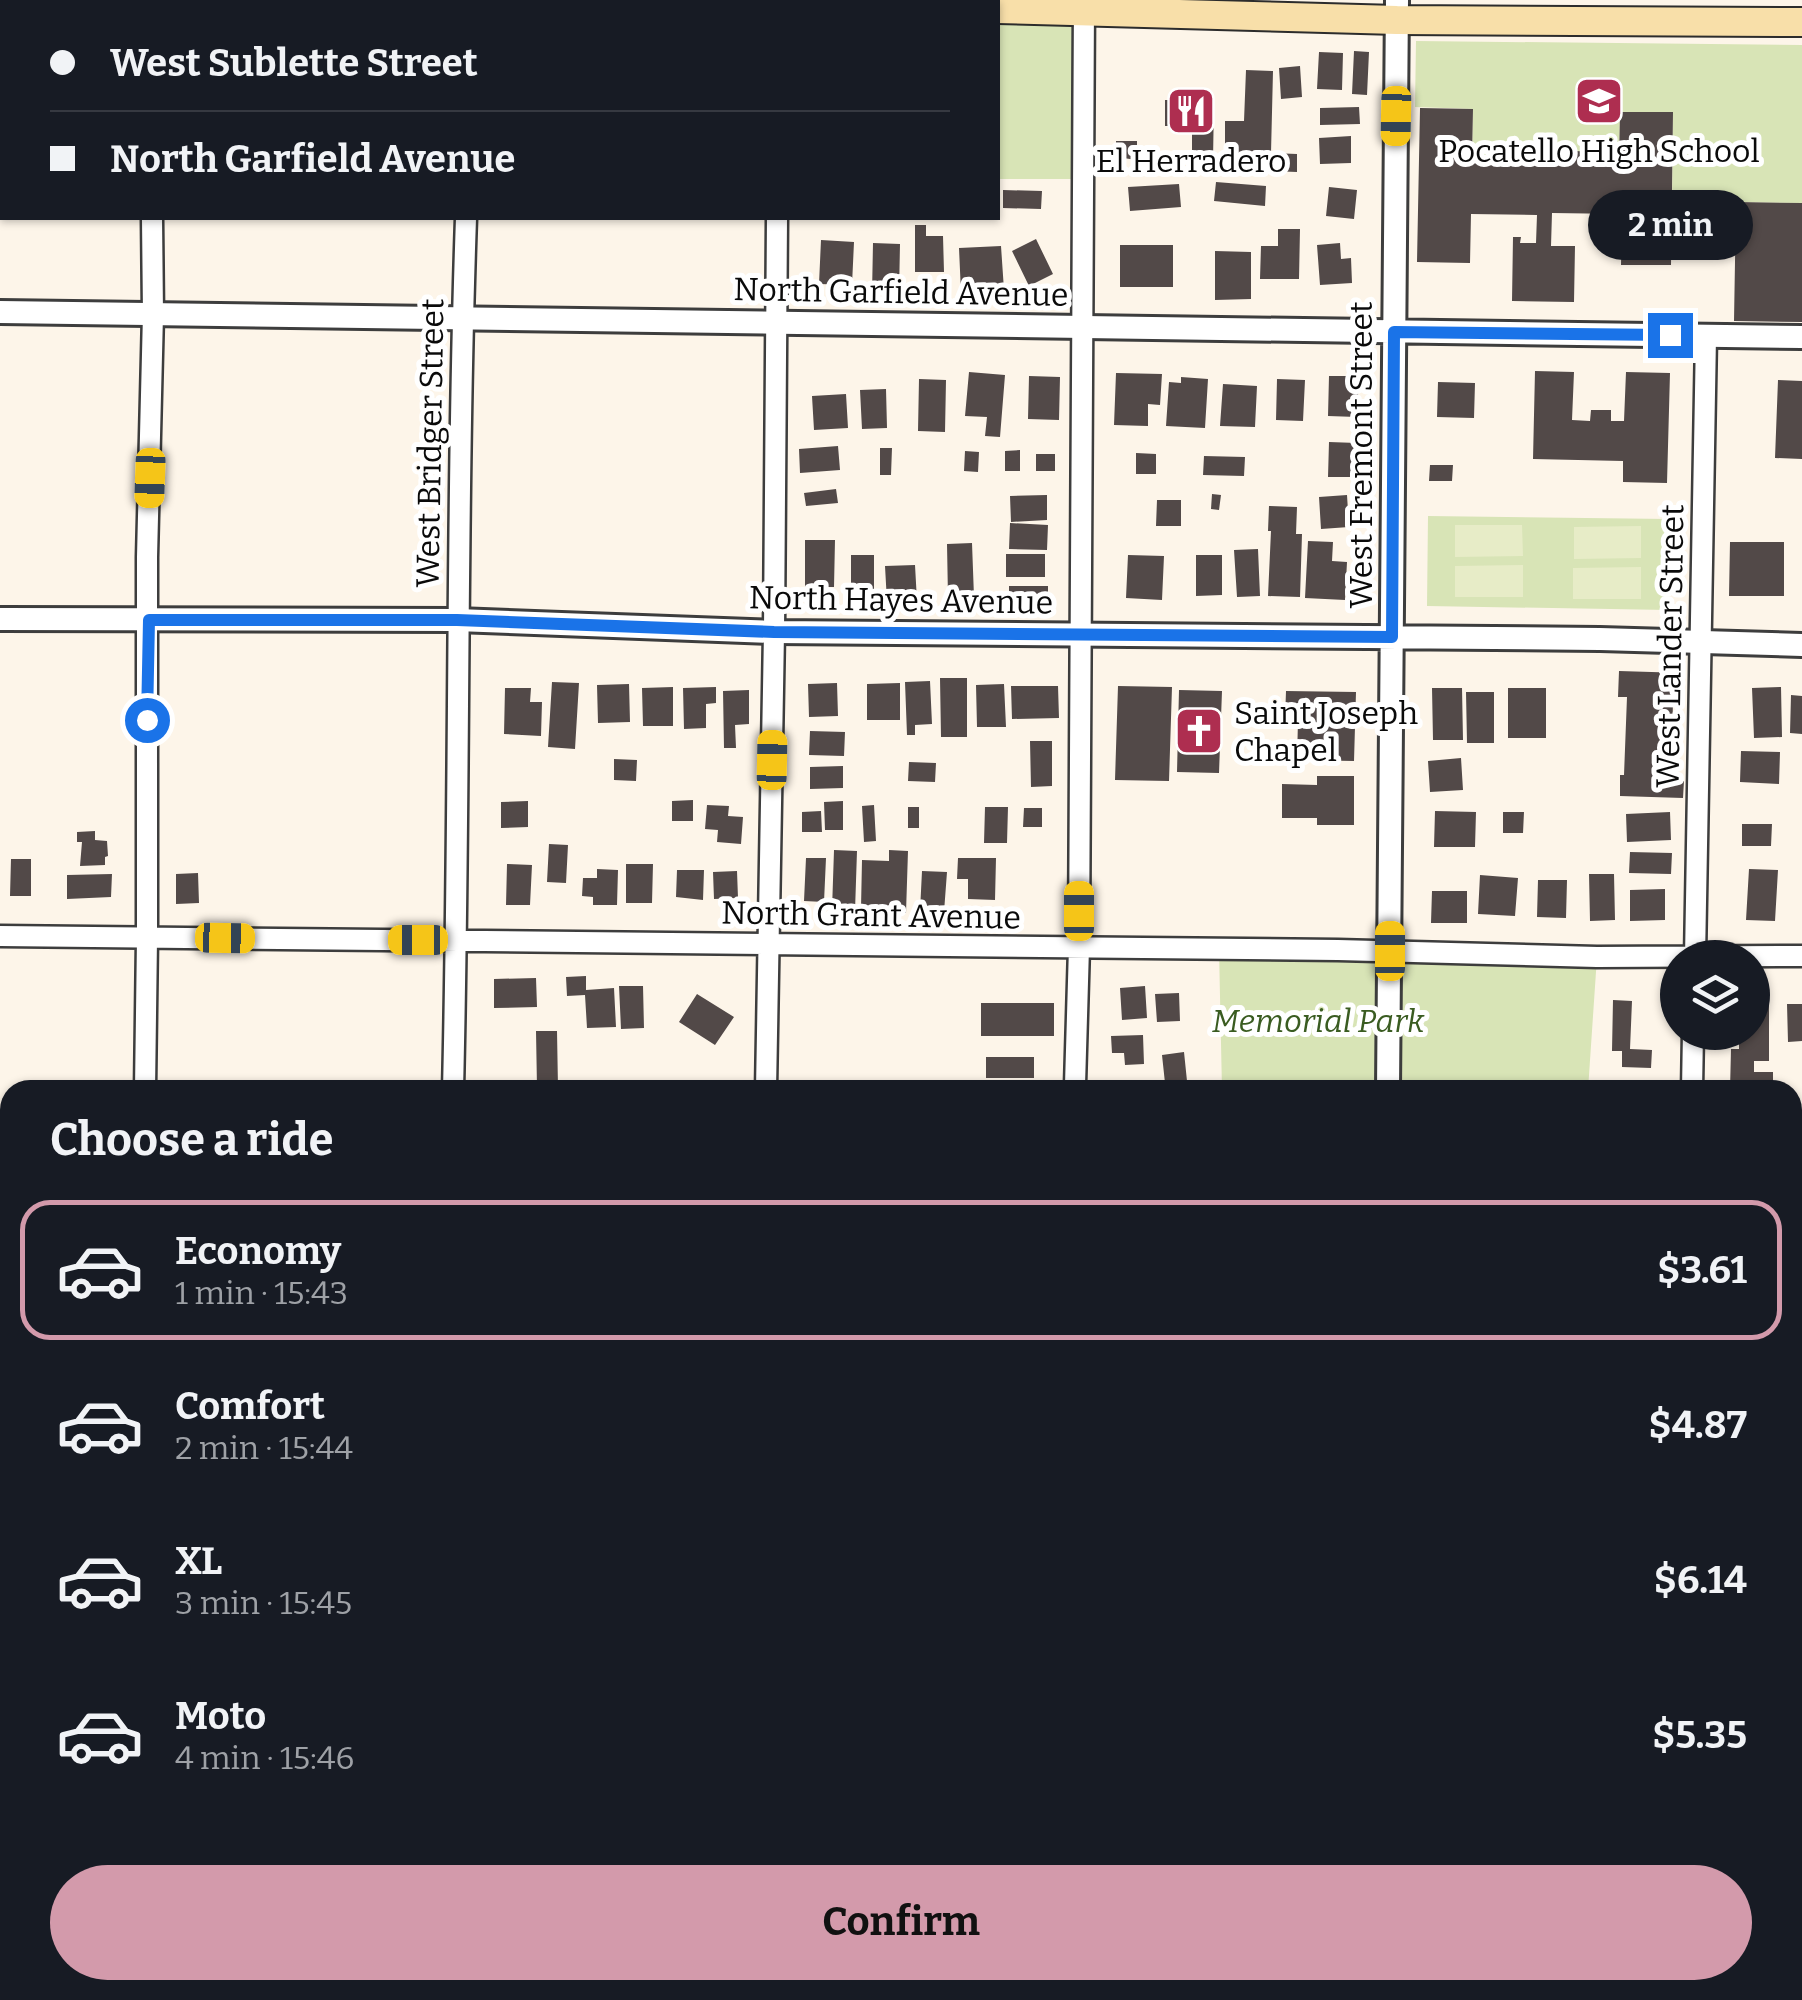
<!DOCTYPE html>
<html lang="en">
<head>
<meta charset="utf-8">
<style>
	:root { --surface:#171b24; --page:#20242c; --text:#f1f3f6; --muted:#9ea1a6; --line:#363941; --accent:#d39aab }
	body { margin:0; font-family:Bitter,serif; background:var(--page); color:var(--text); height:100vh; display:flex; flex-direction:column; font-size:38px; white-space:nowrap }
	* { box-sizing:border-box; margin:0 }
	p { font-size:32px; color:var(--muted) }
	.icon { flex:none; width:55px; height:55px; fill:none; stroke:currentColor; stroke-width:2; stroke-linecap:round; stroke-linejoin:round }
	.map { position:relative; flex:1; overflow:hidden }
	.side { position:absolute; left:0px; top:1080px; width:1802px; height:920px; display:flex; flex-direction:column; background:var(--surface); border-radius:30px 30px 0 0; box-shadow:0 2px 8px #0004 }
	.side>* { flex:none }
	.guide { position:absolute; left:0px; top:0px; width:1000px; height:220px; box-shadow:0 2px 8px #0004; display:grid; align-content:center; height:220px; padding:0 50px; background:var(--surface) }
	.tools { position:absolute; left:1660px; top:940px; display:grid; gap:20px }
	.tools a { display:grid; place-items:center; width:110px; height:110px; border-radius:50%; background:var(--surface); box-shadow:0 2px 8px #0004; font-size:50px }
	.end { position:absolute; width:45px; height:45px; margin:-22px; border:12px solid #1a73e8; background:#fff; box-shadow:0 0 0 5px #fff }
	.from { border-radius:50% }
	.bubble { position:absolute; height:70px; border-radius:35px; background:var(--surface); box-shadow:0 2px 8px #0004; font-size:32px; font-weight:700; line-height:70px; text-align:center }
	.car { position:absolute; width:30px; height:60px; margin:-30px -15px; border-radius:12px; box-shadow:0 0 8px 2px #0007; background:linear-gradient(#f5c518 24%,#345 0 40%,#f5c518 0 76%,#345 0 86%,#f5c518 0) }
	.guide b { display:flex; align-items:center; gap:35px; height:95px; font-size:38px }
	.guide b+b { border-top:2px solid var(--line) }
	.guide i { width:25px; height:25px; background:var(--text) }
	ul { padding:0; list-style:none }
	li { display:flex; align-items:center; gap:30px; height:140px; margin:0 20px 15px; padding:0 30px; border:5px solid transparent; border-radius:30px }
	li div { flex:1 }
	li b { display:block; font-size:38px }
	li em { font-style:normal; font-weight:700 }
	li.selected { border-color:var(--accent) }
	li>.icon { width:90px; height:90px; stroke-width:1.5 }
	h2 { padding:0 50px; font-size:45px; line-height:120px }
	.cta { display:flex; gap:20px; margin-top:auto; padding:20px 50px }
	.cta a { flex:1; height:115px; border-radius:60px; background:var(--accent); color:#111; font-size:40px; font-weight:700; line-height:115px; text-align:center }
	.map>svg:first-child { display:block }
</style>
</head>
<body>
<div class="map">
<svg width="1802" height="2000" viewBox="0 0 1802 2000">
	<rect width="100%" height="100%" fill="#fdf5e9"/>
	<path fill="#d8e4b6" d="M 998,9 L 1084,10 L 1083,179 L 998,179 Z
		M 1416,41 L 1802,45 L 1802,203 L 1672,201 L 1673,112 L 1620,112 L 1619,160 L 1591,160 L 1590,152 L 1576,152 L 1576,159 L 1559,159 L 1558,152 L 1534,152 L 1533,157 L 1517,157 L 1516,150 L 1499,158 L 1472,157 L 1473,109 L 1415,107 Z
		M 1428,516 L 1669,519 L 1668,610 L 1427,606 Z
		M 1219,949 L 1597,957 L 1588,1090 L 1222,1090 Z"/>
	<path fill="#e7ecc7" d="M 1455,525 L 1522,525 L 1523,556 L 1455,557 Z
		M 1641,526 L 1641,558 L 1574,559 L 1574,527 Z
		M 1523,565 L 1523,597 L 1455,597 L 1455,566 Z
		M 1641,567 L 1641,599 L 1573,599 L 1573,568 Z
		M 0,1198 L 10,1198 L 10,1392 L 0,1392 Z"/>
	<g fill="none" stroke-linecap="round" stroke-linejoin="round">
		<path stroke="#b2e6f0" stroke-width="35" d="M 1792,1155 L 1802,1153
			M 0,1680 L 10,1680"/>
	</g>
	<path fill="#524948" d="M 1354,51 L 1369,52 L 1367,95 L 1352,94 Z
		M 1319,52 L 1343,53 L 1342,90 L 1317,89 Z
		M 1300,66 L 1302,97 L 1281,99 L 1279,68 Z
		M 1246,70 L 1273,71 L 1271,153 L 1297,154 L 1297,172 L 1270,171 L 1271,162 L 1241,162 L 1241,156 L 1225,155 L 1225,121 L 1244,121 Z
		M 1165,100 L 1214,100 L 1213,161 L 1192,161 L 1192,134 L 1181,134 L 1181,126 L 1165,126 Z
		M 1359,107 L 1360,124 L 1320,125 L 1320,108 Z
		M 1420,108 L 1473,109 L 1472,157 L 1499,158 L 1500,150 L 1517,150 L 1517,157 L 1533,157 L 1533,152 L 1559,152 L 1559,159 L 1576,159 L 1576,151 L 1591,152 L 1590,160 L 1619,160 L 1620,112 L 1673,112 L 1671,265 L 1621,265 L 1622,214 L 1552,213 L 1551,246 L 1575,246 L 1574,302 L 1512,301 L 1513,237 L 1521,237 L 1520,243 L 1536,243 L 1537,215 L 1471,214 L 1470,263 L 1417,262 Z
		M 1351,136 L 1351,163 L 1320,164 L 1319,138 Z
		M 1116,141 L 1137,141 L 1137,160 L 1116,157 Z
		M 1216,182 L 1266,186 L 1265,206 L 1214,201 Z
		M 1179,184 L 1181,207 L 1130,211 L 1128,187 Z
		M 1329,187 L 1357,190 L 1354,219 L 1326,216 Z
		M 1003,190 L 1042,191 L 1041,209 L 1003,208 Z
		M 1736,202 L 1802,203 L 1802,322 L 1734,321 Z
		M 915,225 L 926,225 L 926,236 L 943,236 L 944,272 L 915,272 Z
		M 1278,229 L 1300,229 L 1299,279 L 1260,279 L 1261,246 L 1278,246 Z
		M 1036,239 L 1053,274 L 1029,286 L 1012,251 Z
		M 821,240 L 854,242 L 852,285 L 819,284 Z
		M 873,243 L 900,244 L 899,294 L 872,294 Z
		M 1340,243 L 1341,259 L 1351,258 L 1352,283 L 1320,285 L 1317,245 Z
		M 1120,245 L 1173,245 L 1173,287 L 1120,287 Z
		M 1001,246 L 1004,290 L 961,293 L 959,248 Z
		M 1215,251 L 1251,252 L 1251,299 L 1215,300 Z
		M 1535,371 L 1574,372 L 1572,420 L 1590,421 L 1591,410 L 1611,410 L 1611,421 L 1624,421 L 1626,372 L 1670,373 L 1667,483 L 1623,482 L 1623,461 L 1533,459 Z
		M 969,372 L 1005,375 L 1000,437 L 985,436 L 987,417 L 965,416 Z
		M 1116,373 L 1162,374 L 1160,405 L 1148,404 L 1148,426 L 1114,425 Z
		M 1029,376 L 1060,377 L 1059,420 L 1028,419 Z
		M 1329,376 L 1359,376 L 1357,417 L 1328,416 Z
		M 1181,377 L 1208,379 L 1205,428 L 1166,426 L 1169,382 L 1181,383 Z
		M 919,379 L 946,380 L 945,432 L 918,431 Z
		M 1277,379 L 1305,380 L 1303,421 L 1276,420 Z
		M 1778,380 L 1802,381 L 1802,459 L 1775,458 Z
		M 1438,382 L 1475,383 L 1474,418 L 1437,417 Z
		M 1223,384 L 1257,386 L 1255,427 L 1220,426 Z
		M 886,389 L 887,428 L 862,429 L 860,390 Z
		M 846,394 L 848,428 L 814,430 L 812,396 Z
		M 1329,442 L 1357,443 L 1357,477 L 1328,477 Z
		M 838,446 L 840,470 L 800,473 L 799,449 Z
		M 880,448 L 892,448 L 891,475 L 880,475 Z
		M 1020,450 L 1020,471 L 1005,471 L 1005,451 Z
		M 965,451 L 979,452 L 978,472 L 964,471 Z
		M 1136,453 L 1156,454 L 1156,474 L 1136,474 Z
		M 1036,454 L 1055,454 L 1055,471 L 1036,471 Z
		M 1204,456 L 1245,457 L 1244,476 L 1203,475 Z
		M 1430,465 L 1453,465 L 1452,481 L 1429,481 Z
		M 836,489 L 838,503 L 806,506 L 804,493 Z
		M 1212,494 L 1221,495 L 1219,510 L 1211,509 Z
		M 1047,495 L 1047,520 L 1011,522 L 1010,496 Z
		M 1347,495 L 1349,527 L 1321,529 L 1319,497 Z
		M 1157,500 L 1181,500 L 1181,526 L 1156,526 Z
		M 1269,506 L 1297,507 L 1296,534 L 1302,534 L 1300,597 L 1268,596 L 1271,531 L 1268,531 Z
		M 1010,523 L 1048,525 L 1047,550 L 1009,549 Z
		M 805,540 L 835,540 L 834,587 L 805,587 Z
		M 1308,541 L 1333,542 L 1332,561 L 1347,562 L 1345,600 L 1305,598 Z
		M 1730,542 L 1784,542 L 1784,596 L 1729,596 Z
		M 972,543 L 974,597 L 948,598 L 947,544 Z
		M 1258,549 L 1260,596 L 1237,597 L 1234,550 Z
		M 1006,554 L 1045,554 L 1045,577 L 1006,577 Z
		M 851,555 L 874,555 L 874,590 L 851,591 Z
		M 1128,555 L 1164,556 L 1162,600 L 1126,598 Z
		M 1196,555 L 1222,555 L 1222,595 L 1196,596 Z
		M 915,565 L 917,601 L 887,602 L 885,566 Z
		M 1009,586 L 1048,586 L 1048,610 L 1009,610 Z
		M 1619,671 L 1684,673 L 1683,701 L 1673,701 L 1671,781 L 1684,781 L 1683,798 L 1620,796 L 1620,775 L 1624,775 L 1627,697 L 1618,697 Z
		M 940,678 L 967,678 L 967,737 L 941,737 Z
		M 930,681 L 932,724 L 915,725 L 915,735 L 907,735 L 905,682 Z
		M 552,682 L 579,683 L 575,749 L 548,747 Z
		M 837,683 L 838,716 L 809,717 L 808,684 Z
		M 900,683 L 900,720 L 867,720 L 867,684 Z
		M 629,684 L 630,722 L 598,723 L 597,685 Z
		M 1004,684 L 1006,727 L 977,727 L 976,685 Z
		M 1011,686 L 1058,686 L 1059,718 L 1012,719 Z
		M 1118,686 L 1172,687 L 1169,781 L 1115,780 Z
		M 673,687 L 673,726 L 643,726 L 642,688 Z
		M 716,687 L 716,703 L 706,704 L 706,728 L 684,729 L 683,688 Z
		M 1781,687 L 1782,737 L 1754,738 L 1752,688 Z
		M 505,688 L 531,688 L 530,702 L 542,702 L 541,736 L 504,734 Z
		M 1432,688 L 1462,688 L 1463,740 L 1433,740 Z
		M 1508,688 L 1546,688 L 1546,738 L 1508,738 Z
		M 749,690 L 749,724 L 735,725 L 736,748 L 724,748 L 723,691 Z
		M 1179,690 L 1222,691 L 1219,773 L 1177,772 Z
		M 1286,691 L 1356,692 L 1354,761 L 1297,760 L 1298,720 L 1285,720 Z
		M 1466,692 L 1494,692 L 1494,743 L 1467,743 Z
		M 1791,695 L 1802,696 L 1802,734 L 1790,733 Z
		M 810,731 L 845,732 L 844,756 L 809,755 Z
		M 1030,741 L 1052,741 L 1052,786 L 1031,787 Z
		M 1741,751 L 1780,752 L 1779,784 L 1740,782 Z
		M 1461,758 L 1463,790 L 1430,792 L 1428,761 Z
		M 614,759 L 637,760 L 636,781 L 614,780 Z
		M 909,762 L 936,763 L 935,782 L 908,781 Z
		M 843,766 L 843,788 L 810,789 L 810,767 Z
		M 1317,776 L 1354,776 L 1354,825 L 1317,825 L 1317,818 L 1282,818 L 1282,784 L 1317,785 Z
		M 693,800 L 693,821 L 672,821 L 672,801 Z
		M 528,801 L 528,827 L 501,828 L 501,802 Z
		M 843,801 L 843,830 L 825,830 L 824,802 Z
		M 707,805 L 729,806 L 728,816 L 743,817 L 741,844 L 717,842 L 718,830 L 705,829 Z
		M 874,805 L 876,841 L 864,842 L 862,806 Z
		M 908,807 L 919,807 L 919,828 L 908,828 Z
		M 985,807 L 1008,807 L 1007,843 L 984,843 Z
		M 1024,808 L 1042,808 L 1042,827 L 1023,827 Z
		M 821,811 L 822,832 L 802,832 L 802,812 Z
		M 1435,811 L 1476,812 L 1475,847 L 1434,847 Z
		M 1503,812 L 1524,812 L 1523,833 L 1503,833 Z
		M 1670,812 L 1671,840 L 1627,842 L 1626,814 Z
		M 1742,824 L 1772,824 L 1771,846 L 1742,846 Z
		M 95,831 L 95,840 L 107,841 L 108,856 L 105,857 L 105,865 L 80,866 L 82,842 L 77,842 L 77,832 Z
		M 549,844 L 568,845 L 566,883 L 547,882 Z
		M 834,850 L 857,851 L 855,911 L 832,910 Z
		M 889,850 L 908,851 L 906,913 L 881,913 L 881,908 L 861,908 L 862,860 L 889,861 Z
		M 1630,852 L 1672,853 L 1671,874 L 1629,873 Z
		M 806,858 L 826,858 L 824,902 L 804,901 Z
		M 958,858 L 996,858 L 995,900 L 968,899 L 968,879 L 957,879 Z
		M 11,859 L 31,859 L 31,896 L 10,896 Z
		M 507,864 L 532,865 L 530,905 L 506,905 Z
		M 626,864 L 653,864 L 652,903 L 626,903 Z
		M 597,869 L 618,870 L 617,905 L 593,905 L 593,897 L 582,896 L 583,878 L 597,878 Z
		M 1749,869 L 1778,870 L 1775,921 L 1746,920 Z
		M 677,870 L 704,870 L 703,900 L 676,897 Z
		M 737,871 L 738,898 L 714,899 L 713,872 Z
		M 922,871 L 947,872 L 944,912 L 920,911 Z
		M 198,873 L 199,903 L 176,904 L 176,874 Z
		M 112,874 L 111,897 L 67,899 L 67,875 Z
		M 1589,874 L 1614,874 L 1615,920 L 1590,921 Z
		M 1480,875 L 1518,878 L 1515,916 L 1478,914 Z
		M 1538,880 L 1567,880 L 1566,918 L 1537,917 Z
		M 1665,889 L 1665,920 L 1630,921 L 1630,890 Z
		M 1432,891 L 1467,891 L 1467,923 L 1431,923 Z
		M 586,976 L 586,990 L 614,988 L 616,1027 L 587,1028 L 585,995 L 567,996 L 566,977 Z
		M 536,978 L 537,1007 L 494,1008 L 494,979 Z
		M 619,986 L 643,986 L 644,1028 L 621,1029 Z
		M 1145,986 L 1147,1018 L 1122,1020 L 1120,988 Z
		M 1179,993 L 1180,1021 L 1157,1022 L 1155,994 Z
		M 697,994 L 734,1017 L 715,1045 L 679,1022 Z
		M 1752,997 L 1769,997 L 1769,1061 L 1754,1061 L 1754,1072 L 1773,1072 L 1773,1090 L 1730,1090 L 1731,1049 L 1739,1049 L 1739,1032 L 1752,1032 Z
		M 1613,1000 L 1632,1001 L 1630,1049 L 1652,1050 L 1651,1068 L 1622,1067 L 1622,1051 L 1612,1051 Z
		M 981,1003 L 1054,1003 L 1054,1036 L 981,1036 Z
		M 1787,1004 L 1802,1004 L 1802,1041 L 1788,1042 Z
		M 536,1031 L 557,1031 L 558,1088 L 537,1088 Z
		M 1143,1035 L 1144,1064 L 1125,1065 L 1124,1053 L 1112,1053 L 1111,1036 Z
		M 1184,1052 L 1187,1081 L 1165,1083 L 1162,1055 Z
		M 986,1057 L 1034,1057 L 1034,1078 L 986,1078 Z
		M 1802,1208 L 1802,1244 L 1792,1245 L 1792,1209 Z
		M 1792,1319 L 1802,1319 L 1802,1359 L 1792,1359 Z
		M 1792,1502 L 1802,1502 L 1802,1539 L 1792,1539 Z
		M 1802,1628 L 1802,1664 L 1792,1664 L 1792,1629 Z
		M 1792,1935 L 1799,1935 L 1797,1974 L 1792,1974 Z
		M 1456,1990 L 1469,1990 L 1469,2000 L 1456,2000 Z"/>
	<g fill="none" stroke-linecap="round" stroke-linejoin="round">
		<g stroke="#3d3d3d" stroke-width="25">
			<path id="minor" d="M 467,0 L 467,2
				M 777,0 L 777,2
				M 0,936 L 1338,950 L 1597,957 L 1802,956
				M 1695,958 L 1706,336
				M 1075,1085 L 1079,947 L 1084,2
				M 145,1090 L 147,938 L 147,557 L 153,314 L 152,218
				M 453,1090 C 460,799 456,508 466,218
				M 766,1090 L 774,632 L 777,218
				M 1692,1090 L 1693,1032
				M 1792,1261 L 1802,1261
				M 0,1559 L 10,1559
				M 1792,1571 L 1802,1570
				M 0,1721 L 10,1721
				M 0,1861 L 10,1861
				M 1792,1883 L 1802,1883
				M 1691,2000 L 1691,1990"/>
		</g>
		<g stroke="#3d3d3d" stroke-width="28">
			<path id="tertiary" d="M 0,312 L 1802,337
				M 0,619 L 457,620 L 774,632 L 1600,639 L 1802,645
				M 1388,1090 L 1397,0
				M 1383,2000 L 1383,1990"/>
		</g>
		<g stroke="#2c2c2c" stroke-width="32">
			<path id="secondary" d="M 0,1 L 412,2
				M 998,9 L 1397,20 L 1802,22"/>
		</g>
		<use href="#minor" stroke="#fff" stroke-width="20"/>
		<use href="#tertiary" stroke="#fff" stroke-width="22"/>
		<use href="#secondary" stroke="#f8dfa9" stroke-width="28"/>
	</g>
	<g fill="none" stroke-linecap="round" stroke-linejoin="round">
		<path stroke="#1a73e8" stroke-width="12" d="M 147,720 L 149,620 L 457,620 L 774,632 L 1392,637 L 1394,332 L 1670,335"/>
	</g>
	<defs>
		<g id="school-square" transform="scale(2.5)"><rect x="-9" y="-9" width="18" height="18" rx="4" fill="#ae2e50" stroke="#fff"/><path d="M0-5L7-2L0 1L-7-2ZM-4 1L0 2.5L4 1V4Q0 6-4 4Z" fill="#fff"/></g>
		<g id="restaurant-square" transform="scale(2.5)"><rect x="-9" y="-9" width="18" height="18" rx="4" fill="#ae2e50" stroke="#fff"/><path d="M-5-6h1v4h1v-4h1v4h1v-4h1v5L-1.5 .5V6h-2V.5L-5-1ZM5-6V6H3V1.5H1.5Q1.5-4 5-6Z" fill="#fff"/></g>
		<g id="church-square" transform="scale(2.5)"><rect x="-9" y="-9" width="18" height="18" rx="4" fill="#ae2e50" stroke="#fff"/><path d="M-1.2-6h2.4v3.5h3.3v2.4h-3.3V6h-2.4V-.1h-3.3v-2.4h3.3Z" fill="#fff"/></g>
	</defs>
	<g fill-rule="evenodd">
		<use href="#school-square" x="1599" y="101"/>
		<use href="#restaurant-square" x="1191" y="111"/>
		<use href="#church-square" x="1199" y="731"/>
	</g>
	<g text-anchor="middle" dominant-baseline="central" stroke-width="10" stroke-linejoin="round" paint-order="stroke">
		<g font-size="32" fill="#0a0a0a" stroke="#fff">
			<text x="1599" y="151">Pocatello High School</text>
			<text x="1191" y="161">El Herradero</text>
			<text x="1234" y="713" text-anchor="start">Saint Joseph<tspan x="1234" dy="37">Chapel</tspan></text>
		</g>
		<g font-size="32" fill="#0a0a0a" stroke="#fff">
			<text transform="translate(901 292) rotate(1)">North Garfield Avenue</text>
			<text transform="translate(430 443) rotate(-89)">West Bridger Street</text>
			<text transform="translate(1361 455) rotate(-90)">West Fremont Street</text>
			<text transform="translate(901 600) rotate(1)">North Hayes Avenue</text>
			<text transform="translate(1670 646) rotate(-89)">West Lander Street</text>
			<text transform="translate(871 915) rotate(1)">North Grant Avenue</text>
		</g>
		<g font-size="32" font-style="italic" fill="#3a5c21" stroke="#fff">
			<text x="1318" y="1021">Memorial Park</text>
		</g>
	</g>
</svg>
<div class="tools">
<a><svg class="icon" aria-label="layers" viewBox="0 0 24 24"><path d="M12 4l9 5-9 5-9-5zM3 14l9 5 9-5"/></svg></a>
</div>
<i class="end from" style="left:147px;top:720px"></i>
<i class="end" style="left:1670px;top:335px"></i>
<div class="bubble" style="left:1588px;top:190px;width:165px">2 min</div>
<i class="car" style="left:1396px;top:116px;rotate:181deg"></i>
<i class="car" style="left:150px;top:478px;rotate:182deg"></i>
<i class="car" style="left:772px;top:760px;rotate:1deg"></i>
<i class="car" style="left:1079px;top:911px;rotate:0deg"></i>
<i class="car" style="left:225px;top:938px;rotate:91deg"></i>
<i class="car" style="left:418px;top:940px;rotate:270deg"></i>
<i class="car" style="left:1390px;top:951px;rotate:0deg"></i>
<div class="guide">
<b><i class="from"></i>West Sublette Street</b>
<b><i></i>North Garfield Avenue</b>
</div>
<section class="side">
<h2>Choose a ride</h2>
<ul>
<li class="selected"><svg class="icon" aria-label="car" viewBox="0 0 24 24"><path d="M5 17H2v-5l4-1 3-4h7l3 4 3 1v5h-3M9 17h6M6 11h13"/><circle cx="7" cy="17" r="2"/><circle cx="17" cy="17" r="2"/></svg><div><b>Economy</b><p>1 min · 15:43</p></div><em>$3.61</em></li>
<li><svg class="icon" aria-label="car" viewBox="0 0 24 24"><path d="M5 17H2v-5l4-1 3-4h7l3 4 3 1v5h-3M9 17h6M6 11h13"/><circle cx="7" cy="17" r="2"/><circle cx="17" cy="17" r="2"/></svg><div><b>Comfort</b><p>2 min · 15:44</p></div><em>$4.87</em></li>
<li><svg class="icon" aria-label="car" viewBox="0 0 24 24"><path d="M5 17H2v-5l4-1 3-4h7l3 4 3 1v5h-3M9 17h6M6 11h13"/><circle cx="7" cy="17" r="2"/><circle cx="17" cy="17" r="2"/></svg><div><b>XL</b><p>3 min · 15:45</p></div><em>$6.14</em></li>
<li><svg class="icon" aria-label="car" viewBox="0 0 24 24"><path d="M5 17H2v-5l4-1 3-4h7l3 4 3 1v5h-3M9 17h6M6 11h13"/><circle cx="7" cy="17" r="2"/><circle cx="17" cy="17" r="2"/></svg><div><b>Moto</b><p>4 min · 15:46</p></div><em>$5.35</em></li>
</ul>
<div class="cta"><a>Confirm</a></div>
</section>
</div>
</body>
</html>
